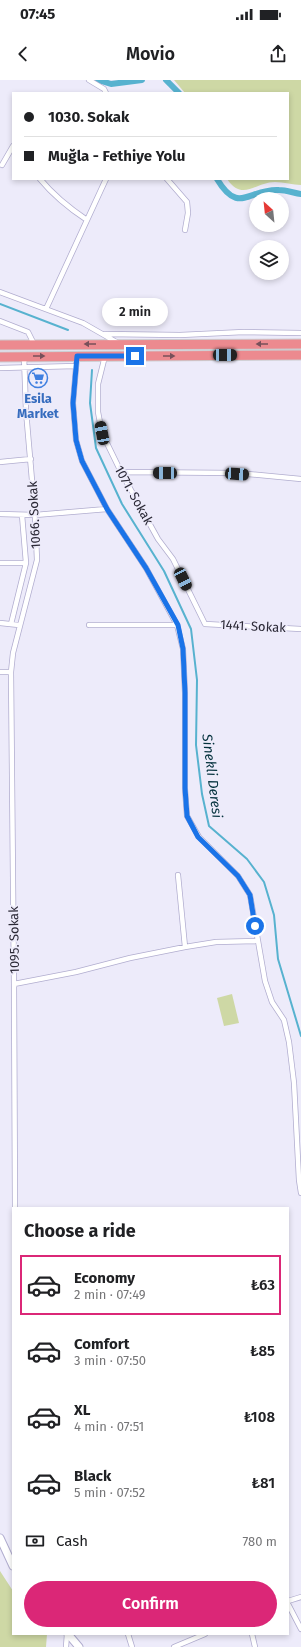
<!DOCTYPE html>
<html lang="en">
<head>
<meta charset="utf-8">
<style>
	:root { --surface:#fff; --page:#f6f6f6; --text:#202124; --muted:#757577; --line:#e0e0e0; --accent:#db2777 }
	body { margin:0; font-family:"Fira Sans",sans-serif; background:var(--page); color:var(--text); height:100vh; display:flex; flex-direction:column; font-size:15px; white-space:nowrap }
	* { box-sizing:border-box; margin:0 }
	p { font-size:13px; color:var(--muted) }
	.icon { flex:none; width:22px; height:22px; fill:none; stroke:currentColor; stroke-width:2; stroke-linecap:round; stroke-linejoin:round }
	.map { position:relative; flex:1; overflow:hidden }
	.side { position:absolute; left:12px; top:1127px; width:277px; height:428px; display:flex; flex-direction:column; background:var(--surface); border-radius:0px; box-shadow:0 2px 6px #0003 }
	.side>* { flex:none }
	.top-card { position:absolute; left:12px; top:12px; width:277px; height:88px; border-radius:0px; box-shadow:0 2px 6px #0003; display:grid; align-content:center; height:88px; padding:0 12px; background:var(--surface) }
	.needle { width:26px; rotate:333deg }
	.tools { position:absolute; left:249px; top:112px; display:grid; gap:8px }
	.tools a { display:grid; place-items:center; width:40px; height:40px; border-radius:50%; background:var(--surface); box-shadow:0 2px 6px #0003; font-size:20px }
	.end { position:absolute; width:18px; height:18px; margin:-9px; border:5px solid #1a73e8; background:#fff; box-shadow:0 0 0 2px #fff }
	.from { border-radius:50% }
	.bubble { position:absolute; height:28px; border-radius:14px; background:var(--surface); box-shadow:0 2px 6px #0003; font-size:13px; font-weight:600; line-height:28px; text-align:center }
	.car { position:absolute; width:12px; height:24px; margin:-12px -6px; border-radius:5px; box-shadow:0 0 3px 1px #0007; background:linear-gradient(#222 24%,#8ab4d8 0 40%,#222 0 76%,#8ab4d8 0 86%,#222 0) }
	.top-card b { display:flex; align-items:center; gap:14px; height:38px; font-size:15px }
	.top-card b+b { border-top:1px solid var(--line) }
	.top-card i { width:10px; height:10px; background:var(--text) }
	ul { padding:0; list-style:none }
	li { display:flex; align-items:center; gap:12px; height:60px; margin:0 8px 6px; padding:0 4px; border:2px solid transparent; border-radius:0px }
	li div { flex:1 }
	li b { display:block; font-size:15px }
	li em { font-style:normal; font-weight:600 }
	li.on { border-color:var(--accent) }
	li>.icon { width:36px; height:36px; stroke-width:1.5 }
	h2 { padding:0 12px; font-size:18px; line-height:48px }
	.pay { display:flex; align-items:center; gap:10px; height:44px; padding:0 12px; font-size:15px }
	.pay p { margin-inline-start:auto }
	.button { display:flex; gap:8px; margin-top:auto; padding:8px 12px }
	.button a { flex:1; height:46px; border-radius:24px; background:var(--accent); color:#fff; font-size:16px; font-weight:600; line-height:46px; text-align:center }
	.status { display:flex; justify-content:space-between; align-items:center; height:28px; padding:0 20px; background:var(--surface); direction:ltr }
	.status svg { height:11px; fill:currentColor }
	header { display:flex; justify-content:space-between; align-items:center; height:52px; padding:0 12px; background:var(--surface); font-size:18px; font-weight:600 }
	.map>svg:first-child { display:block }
</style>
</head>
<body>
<div class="status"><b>07:45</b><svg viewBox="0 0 49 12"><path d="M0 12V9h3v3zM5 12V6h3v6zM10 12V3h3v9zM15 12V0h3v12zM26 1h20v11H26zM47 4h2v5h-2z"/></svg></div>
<header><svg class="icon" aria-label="back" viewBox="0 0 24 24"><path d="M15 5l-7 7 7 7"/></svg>Movio<svg class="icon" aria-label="share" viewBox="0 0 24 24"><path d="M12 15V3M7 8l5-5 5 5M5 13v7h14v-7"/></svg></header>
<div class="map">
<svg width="301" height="1567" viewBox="0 0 301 1567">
	<rect width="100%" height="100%" fill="#edebfa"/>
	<path fill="#ced8a5" d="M 174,0 L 301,0 L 301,105 C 293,105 284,102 275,102 C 255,102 243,122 227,99 L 288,99 L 288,13 L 185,13 Z
		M 232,914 L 239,943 L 224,946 L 217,918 Z
		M 0,1491 L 13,1511 L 13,1554 L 47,1554 L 46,1567 L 0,1567 Z"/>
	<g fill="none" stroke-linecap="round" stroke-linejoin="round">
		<path stroke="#57b2cf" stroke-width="2" d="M 0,224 L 68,250
			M 92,290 L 90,323 L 96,368 L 122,424 L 164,491 L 191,549 L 197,600 L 196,665 L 202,714 L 209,746 L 247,779 L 264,802 L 274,835 L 278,879 L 301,956"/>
		<path stroke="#57b2cf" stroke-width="6" d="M 98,0 L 111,4 L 142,0
			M 166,0 L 179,13
			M 217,99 C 239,136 249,108 279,110 C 286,110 294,113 301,114"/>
		<g stroke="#b1adcf" stroke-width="6">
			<path id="street" d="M 89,0 L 104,9 L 106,13
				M 2,85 L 13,66
				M 40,99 C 54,116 69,128 87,140
				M 167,99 L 187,122 L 188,133 L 185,150
				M 0,212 L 83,243 L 118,263
				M 46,229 L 106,99
				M 0,241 L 28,252 L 34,264
				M 104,254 L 180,255 L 244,252 L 301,253
				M 77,276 L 73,323 L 76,360 L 82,381 L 107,429 L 146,488 L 177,545 L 183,569 L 185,613 L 185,709 L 187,736 L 199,757 L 238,796 L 250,815 L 265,901 L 272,922 L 284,940 L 289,962 L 294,1003 L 299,1100 L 301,1113
				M 105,276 L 98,304 L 98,332 L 102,353 L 121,392 L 158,459 L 173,479 L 205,544 L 301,549
				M 0,288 L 76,286
				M 0,382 L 31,379
				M 121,392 L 237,393 L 301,399
				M 0,434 L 35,435 L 107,429
				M 0,483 L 26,483
				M 0,543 L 19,545
				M 11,544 L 26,483 L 22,435
				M 89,545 L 177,545
				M 0,592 L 11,592
				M 178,795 L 185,867
				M 14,904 L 76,892 L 130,878 L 185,867 L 216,862 L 258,861
				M 15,1128 L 14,904 L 11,592 L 13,573 L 37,480 L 35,435 L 26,331 L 24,276
				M 288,1521 L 301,1517
				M 288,1524 L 301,1549
				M 128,1554 L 132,1567
				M 252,1554 L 255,1567
				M 66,1567 L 67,1554
				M 174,1567 L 205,1554"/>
		</g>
		<g stroke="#b1adcf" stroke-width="9">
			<path id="secondary" d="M 0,1458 L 13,1486
				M 68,1554 L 79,1567"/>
		</g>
		<g stroke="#cccccf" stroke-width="11">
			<path id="highway" d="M 0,265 L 301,264
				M 0,277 L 301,275"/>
		</g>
		<use href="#street" stroke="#fff" stroke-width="4.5"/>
		<use href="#secondary" stroke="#fff" stroke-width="7"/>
		<use href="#highway" stroke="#ec8a8f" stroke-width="9"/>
	</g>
	<defs><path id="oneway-solid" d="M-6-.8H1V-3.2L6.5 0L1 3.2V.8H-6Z"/></defs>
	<g fill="#78505a">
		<use href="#oneway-solid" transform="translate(90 264) rotate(-180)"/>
		<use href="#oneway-solid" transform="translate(262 264) rotate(180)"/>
		<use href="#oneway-solid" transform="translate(39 276)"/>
		<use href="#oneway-solid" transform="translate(169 276)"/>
	</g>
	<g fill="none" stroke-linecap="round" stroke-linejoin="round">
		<path stroke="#1a73e8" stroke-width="5" d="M 135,276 L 77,276 L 73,323 L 76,360 L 82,381 L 107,429 L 146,488 L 178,545 L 183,569 L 185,613 L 185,708 L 187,736 L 198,757 L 238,796 L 250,815 L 255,846"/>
	</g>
	<defs>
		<g id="supermarket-ring" transform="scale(1)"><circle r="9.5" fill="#edebfa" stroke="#3f7fe0" stroke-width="1.5"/><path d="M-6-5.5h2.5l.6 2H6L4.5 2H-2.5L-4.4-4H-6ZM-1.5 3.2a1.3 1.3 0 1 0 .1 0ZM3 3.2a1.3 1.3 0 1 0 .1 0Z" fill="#3f7fe0"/></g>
	</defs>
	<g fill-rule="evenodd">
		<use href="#supermarket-ring" x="38" y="298"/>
	</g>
	<g text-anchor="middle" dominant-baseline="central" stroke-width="3.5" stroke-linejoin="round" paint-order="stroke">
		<g font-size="13" font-weight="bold" fill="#366cbe" stroke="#edebfa">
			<text x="38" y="318">Esila<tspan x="38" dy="15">Market</tspan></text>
		</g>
		<g font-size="13" fill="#2b2936" stroke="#edebfa">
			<text transform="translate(134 415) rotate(61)">1071. Sokak</text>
			<text transform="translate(34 435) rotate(-93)">1066. Sokak</text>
			<text transform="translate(253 546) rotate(3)">1441. Sokak</text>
			<text transform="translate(14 860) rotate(-91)">1095. Sokak</text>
		</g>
		<g font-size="14" font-style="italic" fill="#05323e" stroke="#edebfa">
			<text transform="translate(212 696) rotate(83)">Sinekli Deresi</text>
		</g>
	</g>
</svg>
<div class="tools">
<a><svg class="needle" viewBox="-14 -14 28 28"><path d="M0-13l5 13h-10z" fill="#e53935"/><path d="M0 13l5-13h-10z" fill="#757577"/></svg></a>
<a><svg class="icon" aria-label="layers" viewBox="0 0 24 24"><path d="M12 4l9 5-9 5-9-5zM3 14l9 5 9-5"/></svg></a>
</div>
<i class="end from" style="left:255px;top:846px"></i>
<i class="end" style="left:135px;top:276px"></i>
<div class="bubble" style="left:102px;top:218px;width:66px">2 min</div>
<i class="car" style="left:225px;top:275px;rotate:90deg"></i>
<i class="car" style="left:102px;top:353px;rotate:349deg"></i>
<i class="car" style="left:165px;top:393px;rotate:271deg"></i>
<i class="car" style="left:237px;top:394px;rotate:94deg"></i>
<i class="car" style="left:183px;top:499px;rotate:154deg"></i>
<div class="top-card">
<b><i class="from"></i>1030. Sokak</b>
<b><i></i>Muğla - Fethiye Yolu</b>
</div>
<section class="side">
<h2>Choose a ride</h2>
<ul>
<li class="on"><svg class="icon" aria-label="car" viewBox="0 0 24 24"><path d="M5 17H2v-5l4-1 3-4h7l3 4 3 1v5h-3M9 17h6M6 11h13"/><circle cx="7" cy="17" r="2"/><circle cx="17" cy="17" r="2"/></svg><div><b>Economy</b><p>2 min · 07:49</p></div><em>₺63</em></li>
<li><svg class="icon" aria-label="car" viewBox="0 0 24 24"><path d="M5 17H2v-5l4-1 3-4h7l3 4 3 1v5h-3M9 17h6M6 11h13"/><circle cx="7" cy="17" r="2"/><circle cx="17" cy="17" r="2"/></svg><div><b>Comfort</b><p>3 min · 07:50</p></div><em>₺85</em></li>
<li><svg class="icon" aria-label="car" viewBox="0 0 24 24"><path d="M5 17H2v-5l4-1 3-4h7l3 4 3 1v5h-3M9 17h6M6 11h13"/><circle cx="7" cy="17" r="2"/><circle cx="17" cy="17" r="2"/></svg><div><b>XL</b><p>4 min · 07:51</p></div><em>₺108</em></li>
<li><svg class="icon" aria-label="car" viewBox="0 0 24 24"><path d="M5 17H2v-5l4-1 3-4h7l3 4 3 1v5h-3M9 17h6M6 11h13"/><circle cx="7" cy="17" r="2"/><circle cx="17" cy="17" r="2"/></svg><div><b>Black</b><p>5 min · 07:52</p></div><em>₺81</em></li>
</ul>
<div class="pay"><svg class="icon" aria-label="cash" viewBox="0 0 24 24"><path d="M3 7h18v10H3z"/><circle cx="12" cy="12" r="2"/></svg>Cash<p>780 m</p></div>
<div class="button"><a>Confirm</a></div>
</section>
</div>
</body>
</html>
